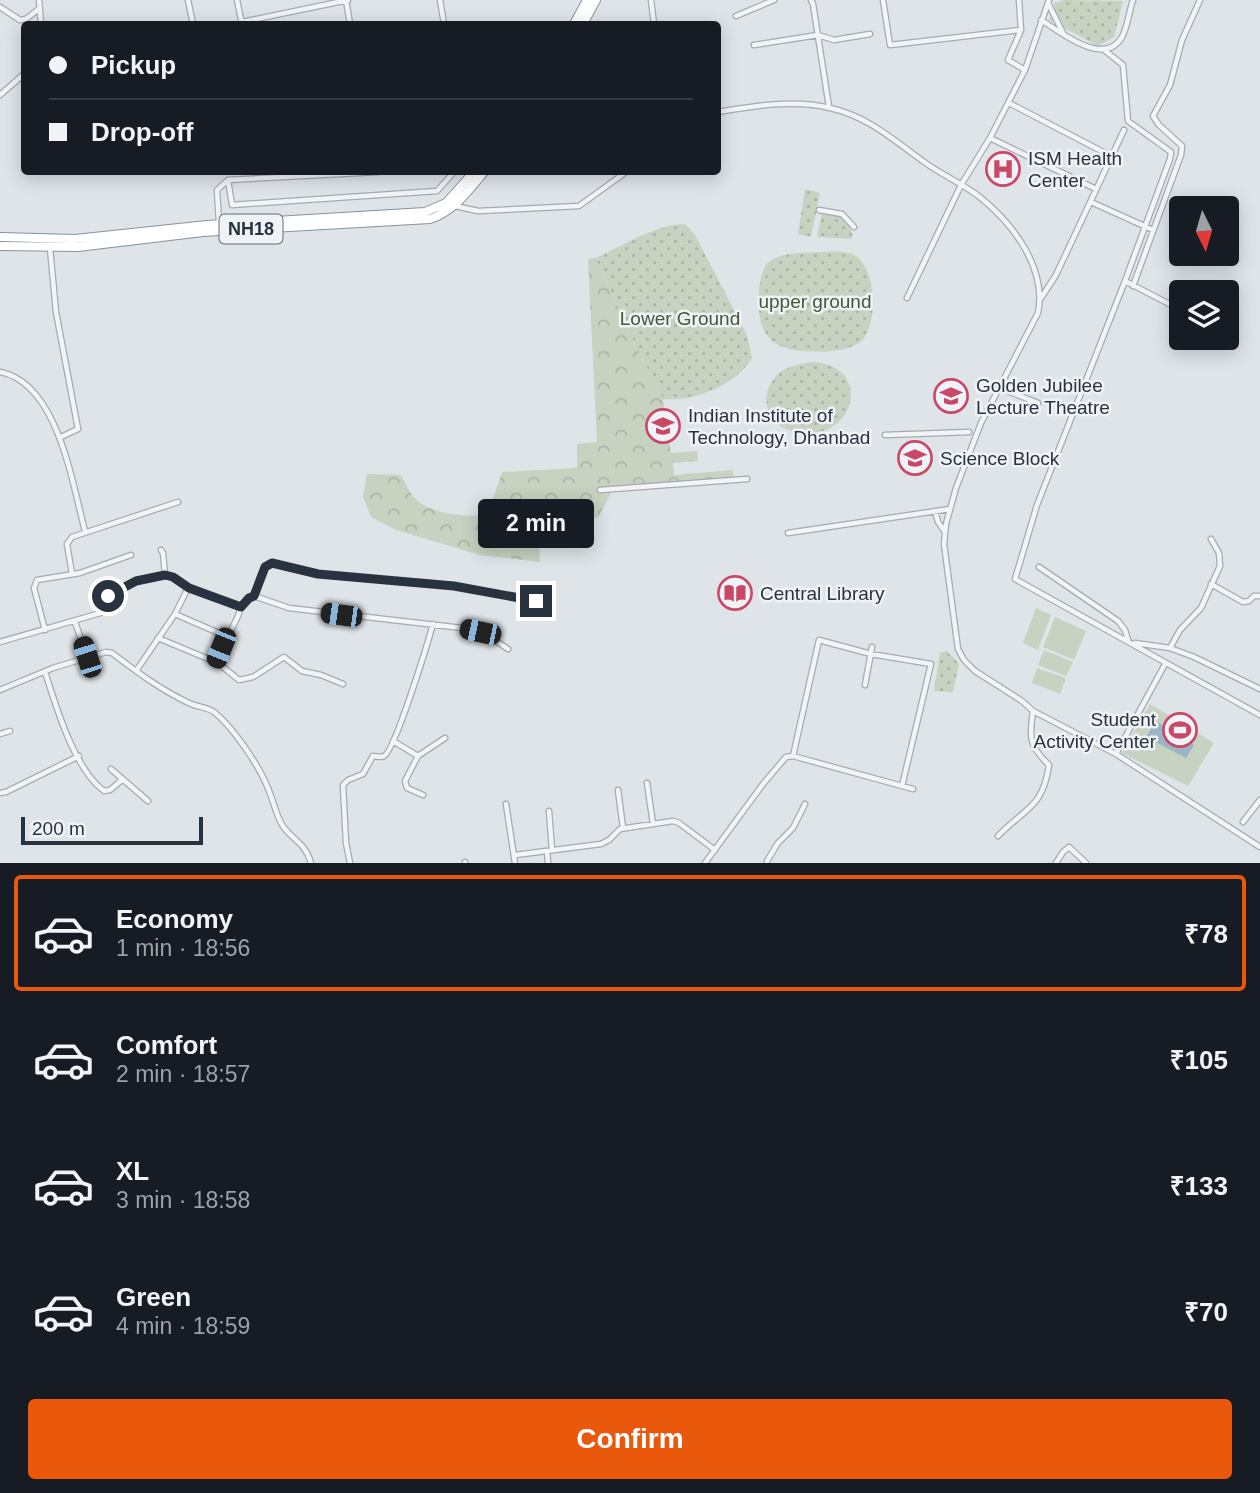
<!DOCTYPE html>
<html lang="en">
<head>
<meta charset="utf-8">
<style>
	:root { --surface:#171b24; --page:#20242c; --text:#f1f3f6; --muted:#9ea1a6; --line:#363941; --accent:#ea580c }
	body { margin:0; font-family:Helvetica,sans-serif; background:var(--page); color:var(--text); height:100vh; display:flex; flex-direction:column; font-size:26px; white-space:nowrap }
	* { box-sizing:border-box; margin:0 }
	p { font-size:23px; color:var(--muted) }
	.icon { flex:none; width:38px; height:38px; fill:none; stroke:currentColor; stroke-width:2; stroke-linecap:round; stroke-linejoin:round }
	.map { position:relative; height:863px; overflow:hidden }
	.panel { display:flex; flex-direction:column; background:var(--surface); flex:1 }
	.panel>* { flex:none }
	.guide { position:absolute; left:21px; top:21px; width:700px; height:154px; border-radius:7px; box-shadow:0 4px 18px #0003; display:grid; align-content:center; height:154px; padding:0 28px; background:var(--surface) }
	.needle { width:46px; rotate:175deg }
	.fabs { position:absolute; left:1169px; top:196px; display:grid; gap:14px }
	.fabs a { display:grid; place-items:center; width:70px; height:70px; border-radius:7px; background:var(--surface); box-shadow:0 4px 18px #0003; font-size:35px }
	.scale { position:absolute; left:21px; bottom:18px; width:182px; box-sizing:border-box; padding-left:7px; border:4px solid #29333f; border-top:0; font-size:19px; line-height:24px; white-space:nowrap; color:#29333f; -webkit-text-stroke:5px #eff2f6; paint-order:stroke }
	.end { position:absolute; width:32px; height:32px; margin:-16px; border:9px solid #29333f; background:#fff; box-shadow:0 0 0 4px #fff }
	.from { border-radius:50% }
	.bubble { position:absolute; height:49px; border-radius:7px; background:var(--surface); box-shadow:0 4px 18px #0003; font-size:23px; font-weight:600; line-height:49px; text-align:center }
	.car { position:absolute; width:21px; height:42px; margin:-21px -10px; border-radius:9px; box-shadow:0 0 5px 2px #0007; background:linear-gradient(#222 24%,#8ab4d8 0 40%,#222 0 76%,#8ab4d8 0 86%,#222 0) }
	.guide b { display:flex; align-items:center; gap:24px; height:66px; font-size:26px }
	.guide b+b { border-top:2px solid var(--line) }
	.guide i { width:18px; height:18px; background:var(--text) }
	ul { padding:12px 0 0; list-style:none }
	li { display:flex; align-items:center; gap:21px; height:116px; margin:0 14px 10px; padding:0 14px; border:4px solid transparent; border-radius:7px }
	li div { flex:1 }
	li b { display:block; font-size:26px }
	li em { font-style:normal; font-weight:600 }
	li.active { border-color:var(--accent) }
	li>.icon { width:63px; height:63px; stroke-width:1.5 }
	.button { display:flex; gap:14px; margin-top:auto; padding:14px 28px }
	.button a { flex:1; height:80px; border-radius:7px; background:var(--accent); color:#fff; font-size:28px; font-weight:600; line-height:80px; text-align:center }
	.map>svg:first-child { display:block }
</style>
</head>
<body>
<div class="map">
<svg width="1260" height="863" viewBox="0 0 1260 863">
	<defs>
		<pattern id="green-dots" width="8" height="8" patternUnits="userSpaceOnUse" patternTransform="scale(1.75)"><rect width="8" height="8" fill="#c7d2c1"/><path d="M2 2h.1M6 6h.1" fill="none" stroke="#abb5a7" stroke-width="1.8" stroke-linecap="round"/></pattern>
		<pattern id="forest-crowns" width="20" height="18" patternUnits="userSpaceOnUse" patternTransform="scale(1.75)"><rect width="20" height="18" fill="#c7d2c1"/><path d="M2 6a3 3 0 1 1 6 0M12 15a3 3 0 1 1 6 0" fill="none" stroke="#abb5a7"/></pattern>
	</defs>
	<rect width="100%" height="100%" fill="#dfe4e8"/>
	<path fill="url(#green-dots)" d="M 1065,0 L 1123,1 L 1114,37 L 1098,46 L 1049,20 L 1055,3 Z
		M 805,189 L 820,193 L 811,237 L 798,234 Z
		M 822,214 L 844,217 L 853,234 L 851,239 L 817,237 Z
		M 685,224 L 695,235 L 747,335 L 752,358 C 736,385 695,402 663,399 L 625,324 L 596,258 C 624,245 654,225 685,224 Z
		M 822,252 C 832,252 845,250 854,255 C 877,267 879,327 860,342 C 846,353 819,352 802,351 C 763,348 757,324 759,291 C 760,283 761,272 766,265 C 778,251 806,253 822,252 Z
		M 812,362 C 875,365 856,444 795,432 C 767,426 757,395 777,375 C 786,366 800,364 812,362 Z
		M 947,651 L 959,664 L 953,692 L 934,691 L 940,653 Z"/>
	<path fill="url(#forest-crowns)" d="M 596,258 L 625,324 L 663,399 L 671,453 L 697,451 L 698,461 L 673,463 L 674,475 L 732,470 L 734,479 L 612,491 L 598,518 L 538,516 L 540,562 L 480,555 L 396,530 L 371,517 L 363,497 L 367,474 L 401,475 C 404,481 408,489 412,495 C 427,515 464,516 487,516 L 502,472 L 577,468 L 577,444 L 597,442 L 588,259 Z"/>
	<path fill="#c7d2c1" d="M 1036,608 L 1051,615 L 1038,650 L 1023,643 Z
		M 1055,617 L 1086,631 L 1074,660 L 1043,647 Z
		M 1044,650 L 1073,662 L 1066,676 L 1038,665 Z
		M 1037,668 L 1066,678 L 1060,694 L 1032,683 Z
		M 1150,704 L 1214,743 L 1188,786 L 1122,753 Z"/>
	<path fill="#9bb5c7" d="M 1156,721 L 1194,745 L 1186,758 L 1146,737 Z"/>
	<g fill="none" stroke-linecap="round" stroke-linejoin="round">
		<g stroke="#a5abb2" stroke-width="7">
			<path id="minor" d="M 39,0 L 41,24
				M 188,0 L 193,24
				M 237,0 L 242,24
				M 346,0 L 350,24
				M 440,0 L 444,24
				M 651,0 L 654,24
				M 811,0 L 813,4 L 829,107
				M 883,0 L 890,45 L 1021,30
				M 1019,0 L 1021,30 L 1008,60 L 1025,70
				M 1048,3 L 1063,33
				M 0,7 L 20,20 L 26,19 L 40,8
				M 736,16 L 774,0
				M 1041,20 C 1061,32 1104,68 1122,37 C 1128,26 1129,11 1133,0
				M 242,22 L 348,0
				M 754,45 L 818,35 L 834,40 L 870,34
				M 1103,49 L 1123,65 L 1128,121 L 1171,152 L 1170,159 L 1125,281 L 1037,505 L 1015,579 L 1260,715
				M 0,95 L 24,74
				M 1009,103 L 1111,156
				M 718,112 C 753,106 794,99 830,108 C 868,116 896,142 927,164 C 944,176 965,185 981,198 C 1014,225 1047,269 1038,313 L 981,423 L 956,488 L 946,524 L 944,544 L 958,649 L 964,660 L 975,671 L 1022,701 L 1033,711 L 1116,754 L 1260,847
				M 990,138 L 1096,189
				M 378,172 L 228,180 L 232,205 L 437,191 L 454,172
				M 1091,202 L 1153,230
				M 455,206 L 478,211 L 579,206 L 626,172
				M 819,210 L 842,214 L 854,227
				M 219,223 L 217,190 L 228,180
				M 50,248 L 56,312 L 78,429 L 61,437
				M 1125,281 L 1181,310
				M 1133,286 L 1181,155 L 1182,146 L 1159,125 L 1153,116 L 1170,85 L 1182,40 L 1200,0
				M 907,298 L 961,185 L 990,138 L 1025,70 L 1049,0
				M 1041,298 L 1056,275 L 1124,130
				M 0,372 C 58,383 72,483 85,531
				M 1000,388 L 1038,403
				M 885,435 L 969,432
				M 600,490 L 747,479
				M 935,511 L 938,522 L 945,532
				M 788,533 L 950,509
				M 161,550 L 163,553 L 165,575
				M 1039,567 L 1118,621 L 1125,630 L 1128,640
				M 72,574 L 67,544 L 72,537 L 178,502
				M 1211,584 L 1243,602 L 1249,601 L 1254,596 L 1260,596
				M 254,596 L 265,567 L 272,563 L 319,574 L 454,586 L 536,602
				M 175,614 L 228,637
				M 75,622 L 87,657
				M 45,630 L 34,588 L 37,580 L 80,573 L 131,555
				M 158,638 L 218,663 L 239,680 L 253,677 L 284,657 L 302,671 L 321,675 L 343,684
				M 0,642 L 104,612 L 107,609 L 108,596 L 136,581 L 168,575 L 189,588
				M 1135,643 L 1170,648 L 1194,657 L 1260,689
				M 1170,648 L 1180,630 L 1201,608 L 1220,566 L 1219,553 L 1211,539
				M 216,662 L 238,616 L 241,607
				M 136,671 L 175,614 L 187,590 L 192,588 L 238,607 L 254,596 L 289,608 L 462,628 L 487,635 L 508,649
				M 45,672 C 56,706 74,769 104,791 L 110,790 L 123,779
				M 865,685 L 872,647
				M 0,690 L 53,668 L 106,652 L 112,653 C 137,672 161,690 189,703 C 197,707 207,707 214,712 C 232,726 258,764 267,786 C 272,797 275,810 280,821 C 289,840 304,839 311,863
				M 0,734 L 10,731
				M 393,741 L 418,756
				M 1116,754 L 1164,666
				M 793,756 L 819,640 L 871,654 L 931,664 L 902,786
				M 111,769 L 148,801
				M 647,783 L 653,824
				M 618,790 L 623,828
				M 0,793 L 6,792 L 79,756
				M 423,795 L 407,788 L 405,781 L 418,756 L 445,738
				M 506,804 L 515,863
				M 549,811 L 552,850
				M 1243,822 L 1260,800
				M 998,836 C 1025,808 1043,808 1049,765 C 1029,746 1029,738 1033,711
				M 547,851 L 548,863
				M 515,855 L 601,844 L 609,840 L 620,829 L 673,821 L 679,823 L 715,850
				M 767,861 L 778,843 L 793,828 L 805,804
				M 350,863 L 346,843 L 343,785 L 348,780 L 363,774 L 373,756 C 377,756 380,758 384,756 C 395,751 428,642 433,624
				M 465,863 L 465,862
				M 705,863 L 763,784 L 786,757 L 793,756 L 913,789
				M 1056,863 L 1063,852 L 1069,847 L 1086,863"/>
		</g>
		<g stroke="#87929e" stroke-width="10">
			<path id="trunk" d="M 574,24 L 587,0
				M 583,24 L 596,0
				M 0,237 L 75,239 L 207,225 L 425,212 L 446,203 L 474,172
				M 0,246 L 78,247 L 203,232 L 430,219 C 454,211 468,191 484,172"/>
		</g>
		<use href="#minor" stroke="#f2f4f7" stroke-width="4.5"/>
		<use href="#trunk" stroke="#fff" stroke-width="8"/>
	</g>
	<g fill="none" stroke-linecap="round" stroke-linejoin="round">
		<path stroke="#29333f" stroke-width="9" d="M 108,596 L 136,581 L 165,575 L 173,577 L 189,588 L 241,607 L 249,598 L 254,596 L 265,567 L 272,563 L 318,574 L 454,586 L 536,601"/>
	</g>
	<defs>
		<g id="hospital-ring" transform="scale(1.75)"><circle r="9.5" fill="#eff2f6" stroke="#ca4867" stroke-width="1.5"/><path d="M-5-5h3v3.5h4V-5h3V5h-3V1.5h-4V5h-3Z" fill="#ca4867"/></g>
		<g id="university-ring" transform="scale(1.75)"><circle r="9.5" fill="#eff2f6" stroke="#ca4867" stroke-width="1.5"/><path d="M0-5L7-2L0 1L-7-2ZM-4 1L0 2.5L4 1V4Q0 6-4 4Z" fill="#ca4867"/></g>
		<g id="library-ring" transform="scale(1.75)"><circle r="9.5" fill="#eff2f6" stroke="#ca4867" stroke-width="1.5"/><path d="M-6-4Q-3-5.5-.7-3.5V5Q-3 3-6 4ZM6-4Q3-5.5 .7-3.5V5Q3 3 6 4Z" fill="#ca4867"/></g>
		<g id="stadium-ring" transform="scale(1.75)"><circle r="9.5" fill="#eff2f6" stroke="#ca4867" stroke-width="1.5"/><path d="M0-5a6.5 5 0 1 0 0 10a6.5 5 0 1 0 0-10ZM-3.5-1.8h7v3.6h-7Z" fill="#ca4867"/></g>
	</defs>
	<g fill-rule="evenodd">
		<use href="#hospital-ring" x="1003" y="169"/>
		<use href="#university-ring" x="951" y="396"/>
		<use href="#university-ring" x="663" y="426"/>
		<use href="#university-ring" x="915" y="458"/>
		<use href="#library-ring" x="735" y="593"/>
		<use href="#stadium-ring" x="1180" y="730"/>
	</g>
	<g text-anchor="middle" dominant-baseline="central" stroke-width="5" stroke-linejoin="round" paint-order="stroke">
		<rect fill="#eff2f6" stroke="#646c76" stroke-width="2" x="219.5" y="214.5" width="63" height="29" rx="5"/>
		<g font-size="18" font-weight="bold" fill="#29333f">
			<text x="251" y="229">NH18</text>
		</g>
		<g font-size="19" fill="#29333f" stroke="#eff2f6" text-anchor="start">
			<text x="1028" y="158">ISM Health<tspan x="1028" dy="22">Center</tspan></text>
			<text x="976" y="385">Golden Jubilee<tspan x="976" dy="22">Lecture Theatre</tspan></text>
			<text x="688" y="415">Indian Institute of<tspan x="688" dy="22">Technology, Dhanbad</tspan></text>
			<text x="940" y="458">Science Block</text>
			<text x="760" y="593">Central Library</text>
			<text x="1156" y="719" text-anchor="end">Student<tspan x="1156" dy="22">Activity Center</tspan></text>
		</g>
		<g font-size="19" fill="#405a36" stroke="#eff2f6">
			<text x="815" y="301">upper ground</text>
			<text x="680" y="318">Lower Ground</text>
		</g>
	</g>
</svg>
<div class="fabs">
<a><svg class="needle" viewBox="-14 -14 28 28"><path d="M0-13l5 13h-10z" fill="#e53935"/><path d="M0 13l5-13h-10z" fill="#9ea1a6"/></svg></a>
<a><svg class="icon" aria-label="layers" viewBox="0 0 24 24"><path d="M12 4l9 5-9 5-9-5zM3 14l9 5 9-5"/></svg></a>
</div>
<div class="scale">200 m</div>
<i class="end from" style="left:108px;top:596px"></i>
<i class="end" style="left:536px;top:601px"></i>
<div class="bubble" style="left:478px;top:499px;width:116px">2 min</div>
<i class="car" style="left:341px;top:615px;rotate:278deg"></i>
<i class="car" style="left:480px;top:632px;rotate:282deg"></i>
<i class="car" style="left:221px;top:648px;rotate:202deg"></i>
<i class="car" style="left:87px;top:657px;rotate:342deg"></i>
<div class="guide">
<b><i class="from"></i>Pickup</b>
<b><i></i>Drop-off</b>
</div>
</div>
<section class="panel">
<ul>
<li class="active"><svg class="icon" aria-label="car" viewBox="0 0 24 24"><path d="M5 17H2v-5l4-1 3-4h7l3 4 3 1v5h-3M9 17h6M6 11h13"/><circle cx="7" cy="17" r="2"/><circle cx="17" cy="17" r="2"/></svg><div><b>Economy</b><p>1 min · 18:56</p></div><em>₹78</em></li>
<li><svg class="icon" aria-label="car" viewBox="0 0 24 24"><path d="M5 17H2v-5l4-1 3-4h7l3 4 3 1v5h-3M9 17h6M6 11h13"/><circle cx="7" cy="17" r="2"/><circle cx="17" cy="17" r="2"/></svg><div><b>Comfort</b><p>2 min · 18:57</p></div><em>₹105</em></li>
<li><svg class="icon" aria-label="car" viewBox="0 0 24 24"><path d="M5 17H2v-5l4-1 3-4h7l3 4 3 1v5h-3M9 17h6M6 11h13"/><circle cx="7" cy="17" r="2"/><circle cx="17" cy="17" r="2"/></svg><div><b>XL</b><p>3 min · 18:58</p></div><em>₹133</em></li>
<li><svg class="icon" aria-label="car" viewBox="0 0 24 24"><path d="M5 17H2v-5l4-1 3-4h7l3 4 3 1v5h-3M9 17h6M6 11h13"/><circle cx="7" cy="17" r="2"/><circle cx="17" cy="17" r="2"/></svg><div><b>Green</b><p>4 min · 18:59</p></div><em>₹70</em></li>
</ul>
<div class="button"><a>Confirm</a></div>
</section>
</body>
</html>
